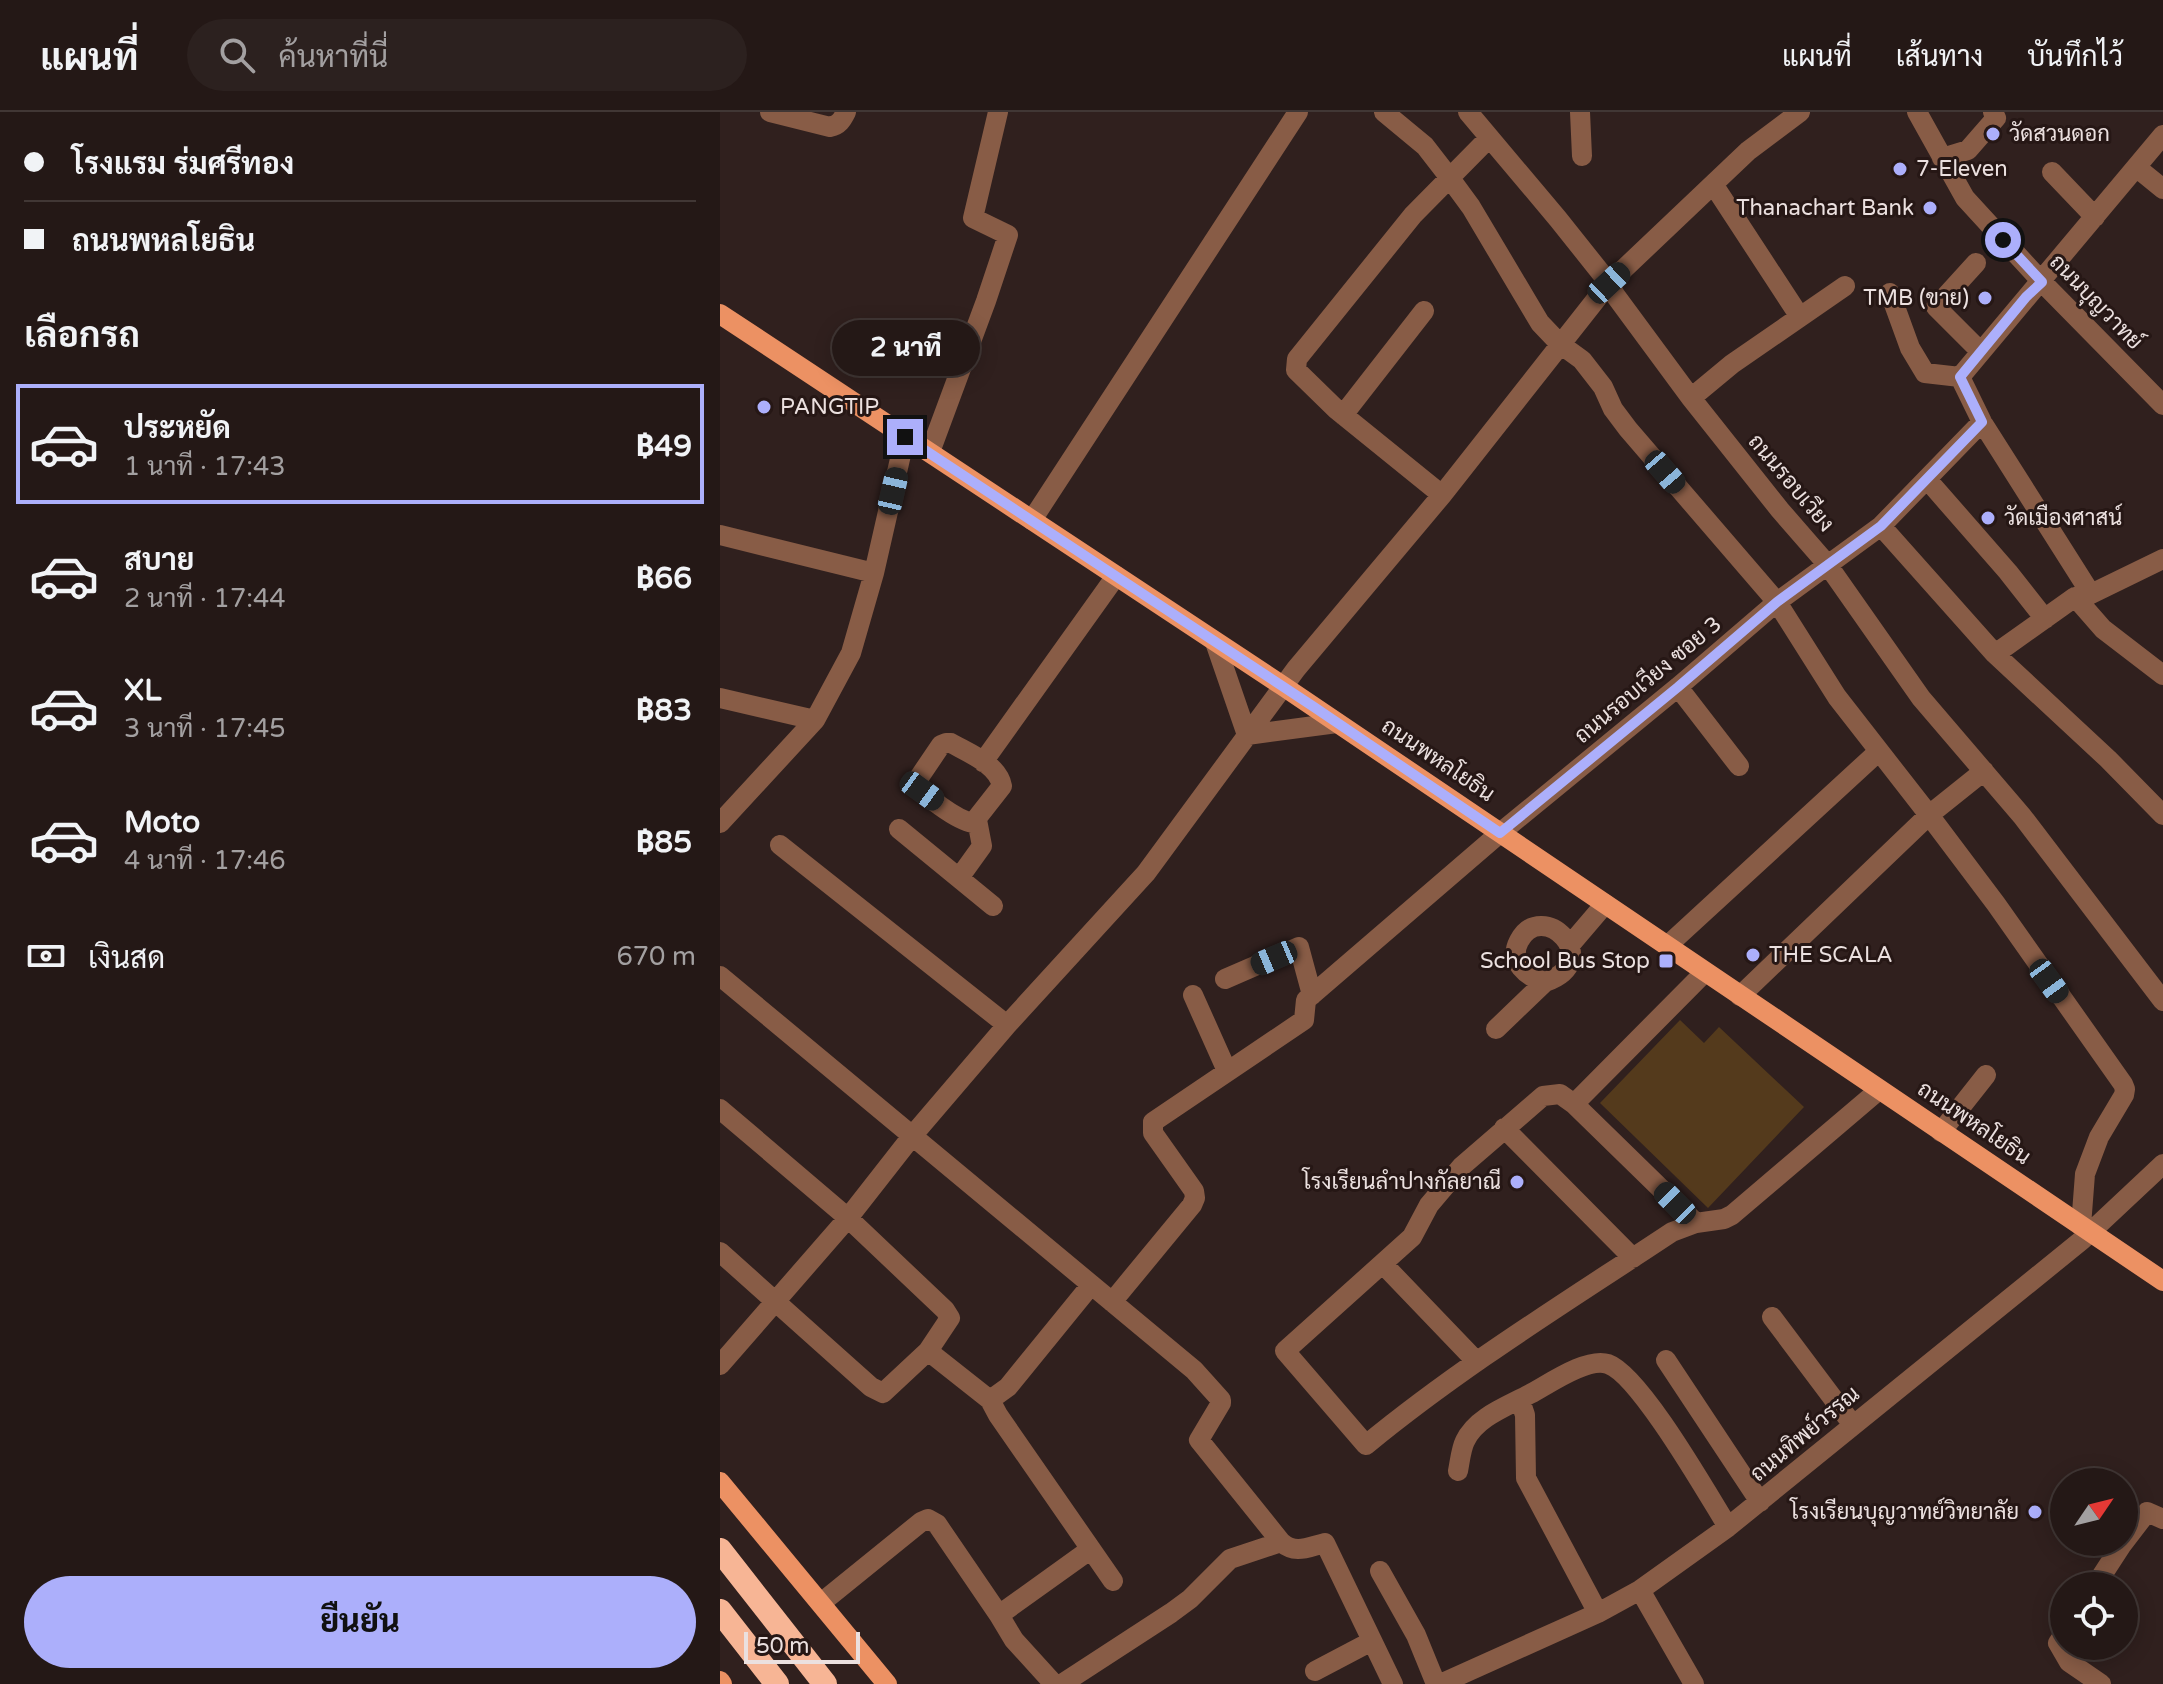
<!DOCTYPE html>
<html lang="th">
<head>
<meta charset="utf-8">
<style>
	:root { --surface:#241816; --page:#2c211f; --text:#f1f3f6; --muted:#a3a0a1; --line:#413735; --accent:#acaffb }
	body { margin:0; font-family:"Varela Round",Sarabun,sans-serif; background:var(--page); color:var(--text); height:100vh; display:flex; flex-direction:column; font-size:30px; white-space:nowrap }
	* { box-sizing:border-box; margin:0 }
	p { font-size:26px; color:var(--muted) }
	.icon { flex:none; width:44px; height:44px; fill:none; stroke:currentColor; stroke-width:2; stroke-linecap:round; stroke-linejoin:round }
	.map { position:relative; flex:1; overflow:hidden }
	.sheet { display:flex; flex-direction:column; background:var(--surface); width:720px }
	.sheet>* { flex:none }
	.top-card { display:grid; align-content:center; height:176px; padding:0 24px; background:var(--surface) }
	.needle { width:52px; rotate:55deg }
	.buttons { position:absolute; left:1330px; top:1356px; display:grid; gap:16px }
	.buttons a { display:grid; place-items:center; width:88px; height:88px; border-radius:50%; background:var(--surface); box-shadow:0 4px 20px #0003,0 0 0 2px var(--line); font-size:40px }
	.scale { position:absolute; left:24px; bottom:20px; width:116px; box-sizing:border-box; padding-left:8px; border:4px solid #ebe0df; border-top:0; font-size:22px; line-height:28px; white-space:nowrap; color:#ebe0df; -webkit-text-stroke:6px #261715; paint-order:stroke }
	.end { position:absolute; width:36px; height:36px; margin:-18px; border:10px solid #acaffb; background:#111; box-shadow:0 0 0 4px #111 }
	.from { border-radius:50% }
	.bubble { position:absolute; height:56px; border-radius:28px; background:var(--surface); box-shadow:0 4px 20px #0003,0 0 0 2px var(--line); font-size:26px; font-weight:800; line-height:56px; text-align:center }
	.car { position:absolute; width:24px; height:48px; margin:-24px -12px; border-radius:10px; box-shadow:0 0 6px 2px #0007; background:linear-gradient(#222 24%,#8ab4d8 0 40%,#222 0 76%,#8ab4d8 0 86%,#222 0) }
	.top-card b { display:flex; align-items:center; gap:28px; height:76px; font-size:30px }
	.top-card b+b { border-top:2px solid var(--line) }
	.top-card i { width:20px; height:20px; background:var(--text) }
	ul { padding:0; list-style:none }
	li { display:flex; align-items:center; gap:24px; height:120px; margin:0 16px 12px; padding:0 8px; border:4px solid transparent; border-radius:0px }
	li div { flex:1 }
	li b { display:block; font-size:30px }
	li em { font-style:normal; font-weight:800 }
	li.on { border-color:var(--accent) }
	li>.icon { width:72px; height:72px; stroke-width:1.5 }
	h2 { padding:0 24px; font-size:36px; line-height:96px }
	.pay { display:flex; align-items:center; gap:20px; height:88px; padding:0 24px; font-size:30px }
	.pay p { margin-inline-start:auto }
	.action { display:flex; gap:16px; margin-top:auto; padding:16px 24px }
	.action a { flex:1; height:92px; border-radius:48px; background:var(--accent); color:#111; font-size:32px; font-weight:800; line-height:92px; text-align:center }
	header { display:flex; align-items:center; gap:48px; box-sizing:border-box; height:112px; padding:0 40px; background:var(--surface); border-bottom:2px solid var(--line) }
	header strong { font-size:38px }
	nav { display:flex; gap:44px; margin-inline-start:auto; font-size:28px }
	.search { width:560px; height:72px; background:var(--page); display:flex; align-items:center; gap:20px; box-sizing:border-box; padding:0 28px; border-radius:44px; color:var(--muted); font-size:30px }
	main { display:flex; flex:1; min-height:0 }
	.map>svg:first-child { display:block }
</style>
</head>
<body>
<header>
<strong>แผนที่</strong>
<div class="search"><svg class="icon" aria-label="search" viewBox="0 0 24 24"><circle cx="10" cy="10" r="6"/><path d="M15 15l6 6"/></svg>ค้นหาที่นี่</div>
<nav><a>แผนที่</a><a>เส้นทาง</a><a>บันทึกไว้</a></nav>
</header>
<main>
<section class="sheet">
<div class="top-card">
<b><i class="from"></i>โรงแรม ร่มศรีทอง</b>
<b><i></i>ถนนพหลโยธิน</b>
</div>
<h2>เลือกรถ</h2>
<ul>
<li class="on"><svg class="icon" aria-label="car" viewBox="0 0 24 24"><path d="M5 17H2v-5l4-1 3-4h7l3 4 3 1v5h-3M9 17h6M6 11h13"/><circle cx="7" cy="17" r="2"/><circle cx="17" cy="17" r="2"/></svg><div><b>ประหยัด</b><p>1 นาที · 17:43</p></div><em>฿49</em></li>
<li><svg class="icon" aria-label="car" viewBox="0 0 24 24"><path d="M5 17H2v-5l4-1 3-4h7l3 4 3 1v5h-3M9 17h6M6 11h13"/><circle cx="7" cy="17" r="2"/><circle cx="17" cy="17" r="2"/></svg><div><b>สบาย</b><p>2 นาที · 17:44</p></div><em>฿66</em></li>
<li><svg class="icon" aria-label="car" viewBox="0 0 24 24"><path d="M5 17H2v-5l4-1 3-4h7l3 4 3 1v5h-3M9 17h6M6 11h13"/><circle cx="7" cy="17" r="2"/><circle cx="17" cy="17" r="2"/></svg><div><b>XL</b><p>3 นาที · 17:45</p></div><em>฿83</em></li>
<li><svg class="icon" aria-label="car" viewBox="0 0 24 24"><path d="M5 17H2v-5l4-1 3-4h7l3 4 3 1v5h-3M9 17h6M6 11h13"/><circle cx="7" cy="17" r="2"/><circle cx="17" cy="17" r="2"/></svg><div><b>Moto</b><p>4 นาที · 17:46</p></div><em>฿85</em></li>
</ul>
<div class="pay"><svg class="icon" aria-label="cash" viewBox="0 0 24 24"><path d="M3 7h18v10H3z"/><circle cx="12" cy="12" r="2"/></svg>เงินสด<p>670 m</p></div>
<div class="action"><a>ยืนยัน</a></div>
</section>
<div class="map">
<svg width="1443" height="1572" viewBox="0 0 1443 1572">
	<rect width="100%" height="100%" fill="#30201e"/>
	<path fill="#543a1c" d="M 960,908 L 984,931 L 999,915 L 1084,995 L 988,1096 L 880,991 Z"/>
	<g fill="none" stroke-linecap="round" stroke-linejoin="round">
		<path stroke="#885c46" stroke-width="20" d="M 50,0 L 110,15 C 119,13 122,8 126,0
			M 664,0 L 705,34 L 729,65 L 751,95 L 820,211 L 840,232 L 862,248 L 883,275 L 893,297 L 908,317 L 1057,490 L 1117,585 L 1209,703 L 1276,792 L 1403,972 L 1405,977 L 1404,983 L 1379,1025 L 1365,1062 L 1361,1114
			M 748,0 L 838,107 L 889,171 L 895,183 L 971,286 L 1060,398 L 1107,452 L 1201,586 L 1302,704 L 1443,889
			M 860,0 L 862,44
			M 1197,0 L 1245,86 L 1322,170 L 1443,293
			M 1222,46 L 1248,38 L 1276,6 L 1273,0
			M 1416,55 L 1443,77
			M 1332,60 L 1375,105
			M 993,72 L 1080,205
			M 1256,151 L 1216,195 L 1260,239
			M 1170,181 L 1190,236 L 1205,261 L 1240,265
			M 971,286 L 1012,252 L 1125,174
			M 623,303 L 704,199
			M 210,340 L 266,189 L 288,123 L 253,106 L 278,0
			M 1212,373 L 1288,460 L 1325,507
			M 722,383 L 617,298 L 576,258 L 577,247 L 693,103 L 769,26
			M 312,408 L 578,0
			M 1161,414 L 1275,542 L 1388,647 L 1443,703
			M 0,423 L 154,461
			M 1371,482 L 1262,310 L 1240,265 L 1443,23
			M 1355,485 L 1383,517 L 1443,563
			M 495,530 L 527,623 L 617,611
			M 1275,542 L 1355,485 L 1371,482 L 1443,447
			M 958,575 L 1019,654
			M 0,586 L 95,608 L 131,541 L 154,461 L 185,325
			M 226,631 L 231,631 C 248,641 278,652 282,674 L 253,711 C 237,708 203,684 196,670 L 221,633 Z
			M 263,650 L 396,464
			M 0,711 L 95,608
			M 179,717 L 273,794
			M 60,733 L 287,913
			M 239,766 L 262,734 L 257,708
			M 850,833 L 885,792
			M 947,834 L 1159,639
			M 985,860 L 854,992 L 840,982 L 823,984 L 742,1054 L 709,1093 L 692,1125 L 565,1239 L 646,1333 C 742,1254 848,1189 952,1120 L 976,1111 L 1004,1107 L 1012,1103 L 1159,978
			M 0,864 L 474,1258 L 501,1288 L 501,1291 L 479,1328 L 561,1430 L 510,1447 L 470,1487 L 451,1501 L 342,1572
			M 505,867 L 579,835 L 592,883
			M 473,883 L 507,959
			M 1020,884 L 1209,703 L 1264,659
			M 776,917 L 825,870 C 887,849 822,785 799,829 C 788,850 807,865 825,870
			M 854,992 L 976,1111
			M 0,997 L 128,1106 L 225,1198 L 230,1206 L 208,1239 L 163,1281 L 151,1275 L 0,1140
			M 784,1016 L 913,1146
			M 1221,1020 L 1266,963
			M 663,1152 L 756,1249
			M 392,1190 L 472,1093 L 475,1086 L 474,1079 L 433,1021 L 433,1010 L 584,908 L 586,888 L 780,721 L 958,575 L 1057,490 L 1161,414 L 1262,310
			M 1052,1205 L 1133,1313
			M 208,1239 L 270,1288 L 278,1303 L 393,1469
			M 946,1248 L 1040,1390
			M 0,1253 L 128,1106 L 193,1023 L 287,913 L 426,761 L 576,557 L 722,383 L 889,171 L 1028,39 L 1080,0
			M 270,1288 L 288,1275 L 371,1173
			M 800,1288 L 805,1303 L 806,1366 L 878,1501
			M 738,1359 C 740,1349 741,1337 745,1329 C 756,1305 788,1294 810,1282 C 829,1272 867,1245 888,1252 C 920,1263 988,1383 1008,1415
			M 561,1430 C 576,1443 588,1435 605,1431 L 673,1572
			M 660,1459 L 696,1523 L 716,1572
			M 1375,1474 L 1401,1434 L 1427,1400 L 1443,1407
			M 920,1478 L 974,1572
			M 101,1491 L 201,1410 L 208,1407 L 217,1412 L 279,1503 L 294,1528 L 334,1572
			M 279,1503 L 371,1437
			M 1344,1522 L 1338,1531 L 1349,1550 L 1381,1572
			M 595,1559 L 652,1529
			M 720,1572 L 878,1501 L 920,1478 L 1008,1415 L 1362,1128 L 1443,1052"/>
		<path stroke="#ec9163" stroke-width="20" d="M 0,202 L 563,574 L 1443,1169
			M 0,1370 L 167,1572
			M 0,1569 L 2,1572"/>
		<path stroke="#f7b595" stroke-width="24" d="M 0,1438 L 105,1572
			M 0,1499 L 57,1572"/>
	</g>
	<g fill="none" stroke-linecap="round" stroke-linejoin="round">
		<path stroke="#acaffb" stroke-width="10" d="M 185,325 L 594,595 L 780,721 L 958,575 L 1057,490 L 1161,414 L 1262,310 L 1240,265 L 1306,185 L 1322,170 L 1283,128"/>
	</g>
	<g fill="#acaffb" stroke="#261715" stroke-width="3">
		<circle cx="1273" cy="22" r="8"/>
		<circle cx="1180" cy="57" r="8"/>
		<circle cx="1210" cy="96" r="8"/>
		<circle cx="1265" cy="186" r="8"/>
		<circle cx="44" cy="295" r="8"/>
		<circle cx="1268" cy="406" r="8"/>
		<circle cx="1033" cy="843" r="8"/>
		<rect x="938" y="841" width="16" height="16" rx="4"/>
		<circle cx="797" cy="1070" r="8"/>
		<circle cx="1315" cy="1400" r="8"/>
	</g>
	<g text-anchor="middle" dominant-baseline="central" stroke-width="6" stroke-linejoin="round" paint-order="stroke">
		<g font-size="22" fill="#ebe0df" stroke="#261715" text-anchor="start">
			<text x="1289" y="22">วัดสวนดอก</text>
			<text x="1196" y="57">7-Eleven</text>
			<text x="1194" y="96" text-anchor="end">Thanachart Bank</text>
			<text x="1249" y="186" text-anchor="end">TMB (ขาย)</text>
			<text x="60" y="295">PANGTIP</text>
			<text x="1284" y="406">วัดเมืองศาสน์</text>
			<text x="1049" y="843">THE SCALA</text>
			<text x="930" y="849" text-anchor="end">School Bus Stop</text>
			<text x="781" y="1070" text-anchor="end">โรงเรียนลำปางกัลยาณี</text>
			<text x="1299" y="1400" text-anchor="end">โรงเรียนบุญวาทย์วิทยาลัย</text>
		</g>
		<g font-size="22" fill="#ebe0df" stroke="#261715">
			<text transform="translate(1376 190) rotate(46)">ถนนบุญวาทย์</text>
			<text transform="translate(1071 371) rotate(50)">ถนนรอบเวียง</text>
			<text transform="translate(928 568) rotate(-40)">ถนนรอบเวียง ซอย 3</text>
			<text transform="translate(718 648) rotate(34)">ถนนพหลโยธิน</text>
			<text transform="translate(1254 1011) rotate(34)">ถนนพหลโยธิน</text>
			<text transform="translate(1085 1322) rotate(-40)">ถนนทิพย์วรรณ</text>
		</g>
	</g>
</svg>
<div class="buttons">
<a><svg class="needle" viewBox="-14 -14 28 28"><path d="M0-13l5 13h-10z" fill="#e53935"/><path d="M0 13l5-13h-10z" fill="#a3a0a1"/></svg></a>
<a><svg class="icon" aria-label="locate" viewBox="0 0 24 24"><circle cx="12" cy="12" r="6"/><path d="M12 2v4M12 18v4M2 12h4M18 12h4"/></svg></a>
</div>
<div class="scale">50 m</div>
<i class="end from" style="left:1283px;top:128px"></i>
<i class="end" style="left:185px;top:325px"></i>
<div class="bubble" style="left:112px;top:208px;width:148px">2 นาที</div>
<i class="car" style="left:889px;top:171px;rotate:47deg"></i>
<i class="car" style="left:945px;top:360px;rotate:139deg"></i>
<i class="car" style="left:173px;top:379px;rotate:13deg"></i>
<i class="car" style="left:202px;top:679px;rotate:126deg"></i>
<i class="car" style="left:554px;top:846px;rotate:247deg"></i>
<i class="car" style="left:1329px;top:869px;rotate:144deg"></i>
<i class="car" style="left:955px;top:1091px;rotate:315deg"></i>
</div>
</main>
</body>
</html>
